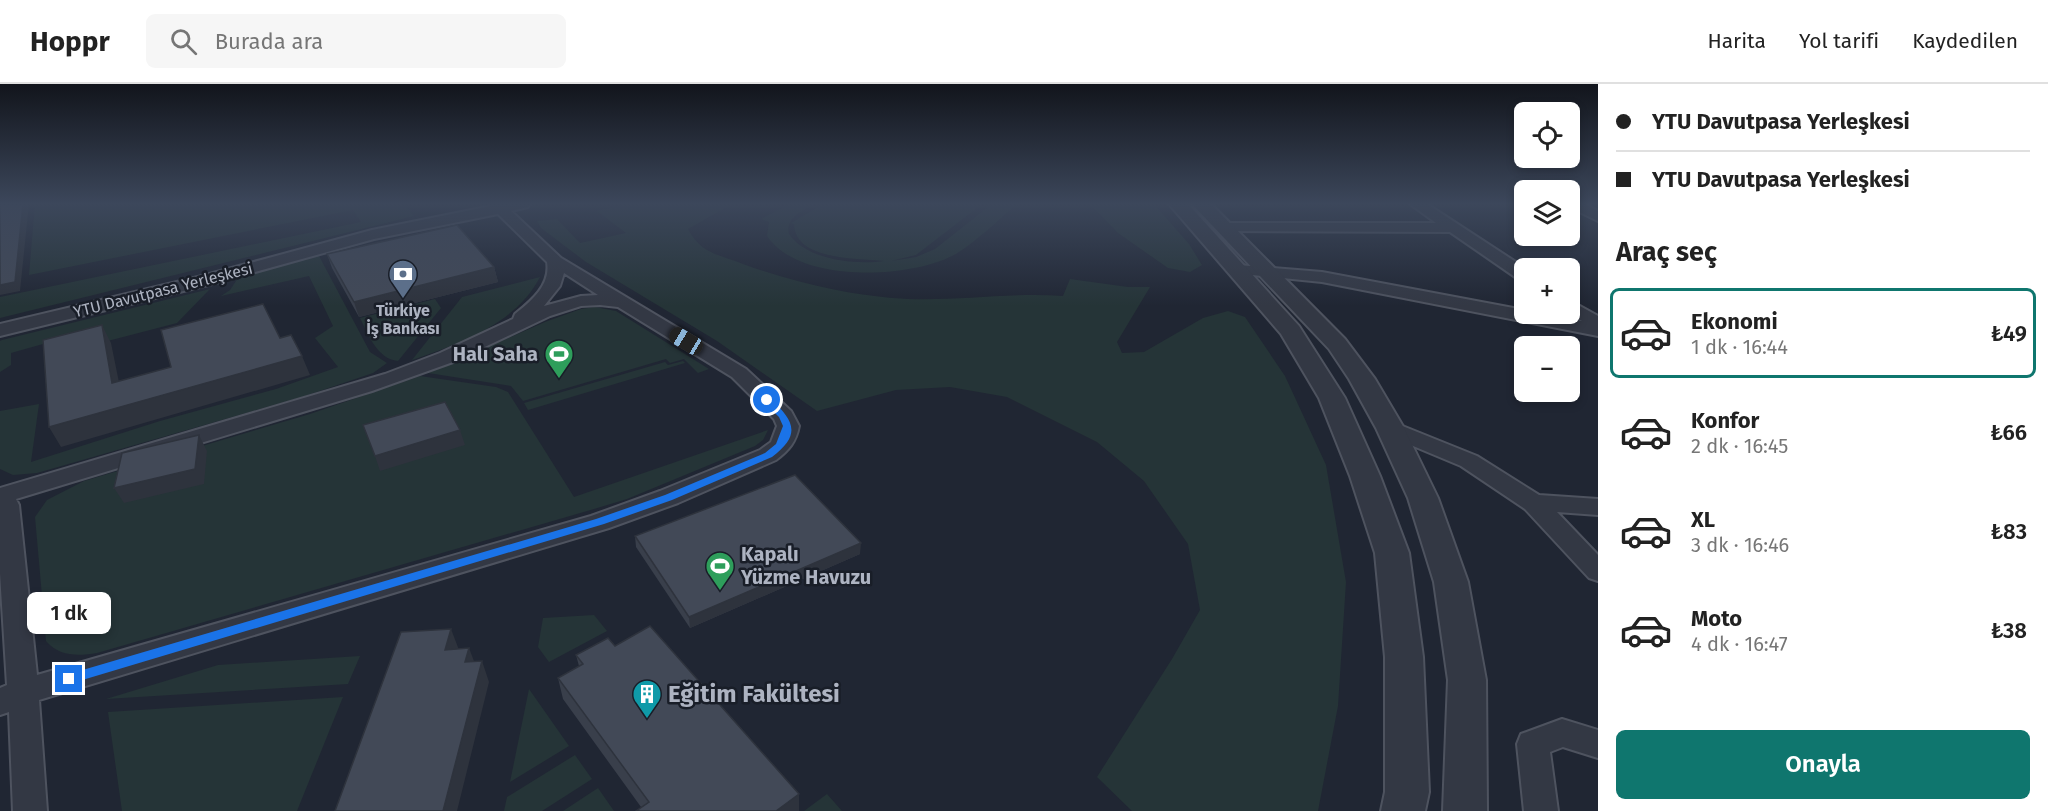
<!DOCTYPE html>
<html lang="tr">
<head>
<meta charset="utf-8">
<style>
	:root { --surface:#fff; --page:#f6f6f6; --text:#222; --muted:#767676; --line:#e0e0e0; --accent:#0f766e }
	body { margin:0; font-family:"Fira Sans",sans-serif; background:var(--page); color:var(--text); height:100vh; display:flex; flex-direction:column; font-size:22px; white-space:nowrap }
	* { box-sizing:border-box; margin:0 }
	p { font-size:20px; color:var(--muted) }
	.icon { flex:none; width:33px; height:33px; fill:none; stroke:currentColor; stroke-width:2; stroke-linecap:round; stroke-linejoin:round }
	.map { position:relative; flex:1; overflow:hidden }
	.panel { display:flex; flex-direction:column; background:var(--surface); width:450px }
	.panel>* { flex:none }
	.banner { display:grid; align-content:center; height:132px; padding:0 18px; background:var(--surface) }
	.controls { position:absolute; left:1514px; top:18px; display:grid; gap:12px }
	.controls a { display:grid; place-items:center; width:66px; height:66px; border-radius:9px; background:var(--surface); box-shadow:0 3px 9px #0003; font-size:30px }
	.end { position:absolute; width:27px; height:27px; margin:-14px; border:8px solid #1a73e8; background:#fff; box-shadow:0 0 0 3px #fff }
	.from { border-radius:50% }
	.bubble { position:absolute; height:42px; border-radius:9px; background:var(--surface); box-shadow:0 3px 9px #0003; font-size:20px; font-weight:600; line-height:42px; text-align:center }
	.car { position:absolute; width:18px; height:36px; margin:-18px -9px; border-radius:8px; box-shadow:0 0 4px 2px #0007; background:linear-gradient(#222 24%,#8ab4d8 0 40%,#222 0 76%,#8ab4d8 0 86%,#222 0) }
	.banner b { display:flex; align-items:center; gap:21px; height:57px; font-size:22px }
	.banner b+b { border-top:2px solid var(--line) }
	.banner i { width:15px; height:15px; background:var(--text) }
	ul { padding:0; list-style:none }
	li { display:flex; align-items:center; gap:18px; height:90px; margin:0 12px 9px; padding:0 6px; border:3px solid transparent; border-radius:9px }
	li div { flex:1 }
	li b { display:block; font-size:22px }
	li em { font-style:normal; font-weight:600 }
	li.active { border-color:var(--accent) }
	li>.icon { width:54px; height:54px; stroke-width:1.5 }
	h2 { padding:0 18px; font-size:27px; line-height:72px }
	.primary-button { display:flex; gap:12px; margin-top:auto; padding:12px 18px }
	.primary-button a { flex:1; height:69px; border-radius:9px; background:var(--accent); color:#fff; font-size:24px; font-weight:600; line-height:69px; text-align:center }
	header { display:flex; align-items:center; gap:36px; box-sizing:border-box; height:84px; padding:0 30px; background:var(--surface); border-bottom:2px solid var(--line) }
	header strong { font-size:28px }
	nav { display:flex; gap:33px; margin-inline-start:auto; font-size:21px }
	.search { width:420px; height:54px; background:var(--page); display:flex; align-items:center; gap:15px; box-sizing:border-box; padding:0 21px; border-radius:9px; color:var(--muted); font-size:22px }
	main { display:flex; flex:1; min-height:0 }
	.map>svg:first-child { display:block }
</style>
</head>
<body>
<header>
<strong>Hoppr</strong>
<div class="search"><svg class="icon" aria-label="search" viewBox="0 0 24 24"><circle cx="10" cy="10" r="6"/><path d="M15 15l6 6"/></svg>Burada ara</div>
<nav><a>Harita</a><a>Yol tarifi</a><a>Kaydedilen</a></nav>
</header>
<main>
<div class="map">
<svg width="1598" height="727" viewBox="0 0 1598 727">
	<rect width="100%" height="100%" fill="#202633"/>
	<path fill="#253437" d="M 35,120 L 404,120 L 414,132 L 0,234 L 0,213 L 361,138 L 353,126 L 29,191 Z
		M 627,120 L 732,120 L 688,145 C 701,170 718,170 743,180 C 796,199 851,212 908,215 C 959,217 1011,208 1063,212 L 1070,195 L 1128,203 L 1150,203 L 1117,258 L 1122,269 L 1144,268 L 1203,234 L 1228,227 L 1245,233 L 1285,292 L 1326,381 L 1346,498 L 1338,622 L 1318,727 L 1132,727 L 1097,693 L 1172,575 L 1200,526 L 1188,460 L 1144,397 L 1097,358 L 1007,313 L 950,303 L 896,306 L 817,327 L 717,257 L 586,178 L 541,144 L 537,137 L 557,135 L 580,159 L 626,149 L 597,127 Z
		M 789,120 L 814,120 C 802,127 785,134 789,150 C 807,176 855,181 884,177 C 858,174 795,177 794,140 L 791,139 L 823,120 L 982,120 L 916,171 L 891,177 L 916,173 L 935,165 L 992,120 L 1017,120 C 999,135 972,162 952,172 C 907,195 798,199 767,152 L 769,138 L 761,135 Z
		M 1090,120 L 1154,120 L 1189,160 L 1202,181 L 1190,188 L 1168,184 L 1118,149 Z
		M 318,170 L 370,268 L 387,279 L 373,289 L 302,313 L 37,389 L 13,391 L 0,385 L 0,327 L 39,320 L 31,378 L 160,337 L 276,305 L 338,283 L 315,254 L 333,242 L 309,192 L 221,212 L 230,206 L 240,191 Z
		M 540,193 C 516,240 459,260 412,276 L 462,213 Z
		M 210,205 L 177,239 L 46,273 L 43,260 L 11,269 L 11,281 L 0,288 L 0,257 L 2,256 Z
		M 435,215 L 441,224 L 398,277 C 377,275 368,250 360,234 Z
		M 595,223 L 616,227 L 709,285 L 698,289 L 684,275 L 670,279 L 666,275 L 523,317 L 511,302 L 428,289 L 545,238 L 581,225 Z
		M 683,277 L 685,279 L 528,326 L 524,319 L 665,278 L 668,281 Z
		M 420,292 L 496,303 L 508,308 L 574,413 L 768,346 L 763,356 L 755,362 L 627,415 L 594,425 L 97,569 C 78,572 60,573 46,557 L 35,433 L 47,416 L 84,397 L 310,330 Z
		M 594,531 L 607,547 L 549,578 L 538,563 L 543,534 Z
		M 360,572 L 348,600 L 106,615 L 218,581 Z
		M 529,605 L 569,662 L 510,698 Z
		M 343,613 L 297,727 L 122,727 L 108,628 Z
		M 575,671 L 592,695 L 542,727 L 504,727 L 507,713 Z
		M 598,704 L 614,727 L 563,727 Z
		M 827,710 L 842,727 L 804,727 Z"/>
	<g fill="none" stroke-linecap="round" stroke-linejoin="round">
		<g stroke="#4e535f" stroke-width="4">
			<path id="minor" d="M 489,120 L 530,120 L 528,123 L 511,127 L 561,174 L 746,285 L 791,327 L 799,342 C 796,358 789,366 776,376 L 678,419 L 609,444 L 39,616 L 47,727 L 13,727 L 9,628 L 0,631 L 0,604 L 7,601 L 0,489 L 0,404 L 385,290 L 440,269 L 513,235 L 515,230 C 531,217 551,201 547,178 L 498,130 L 374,155 L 212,200 L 0,252 L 0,240 L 202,192 L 372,146 L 491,122 ZM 564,189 L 598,211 L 581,212 L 544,222 L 560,202 ZM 600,221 L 618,223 L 732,293 L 774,335 L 777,342 L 771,358 L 760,366 L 660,407 L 591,432 L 37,591 L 19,421 L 16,415 L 372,307 L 453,278 L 550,232 L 581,222 Z
				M 1410,120 L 1427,120 L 1525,184 L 1524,196 L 1518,195 L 1450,148 L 1224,147 L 1217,143 L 1224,139 L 1436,139 Z
				M 1569,120 L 1585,120 L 1598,127 L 1598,137 L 1569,123 Z
				M 1238,181 L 1322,188 L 1524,226 L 1524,230 L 1540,230 L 1582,237 L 1569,229 L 1569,216 L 1598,232 L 1598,252 L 1322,198 L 1232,189 L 1230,186 L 1232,183 Z
				M 1390,337 L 1477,372 L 1539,411 L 1598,415 L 1598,431 L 1557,428 L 1598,471 L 1598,497 L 1589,494 L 1525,425 L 1461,382 L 1382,349 L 1379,344 L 1382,339 Z
				M 1562,635 L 1598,646 L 1598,674 L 1563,663 L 1550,668 L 1558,727 L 1524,727 L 1517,660 L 1521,650 Z"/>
		</g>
		<g stroke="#4e535f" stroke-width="4">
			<path id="tertiary" d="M 1169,120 L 1188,120 L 1299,242 L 1345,314 L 1380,392 L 1409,469 L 1423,573 L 1429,708 L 1425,727 L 1381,727 L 1385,708 L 1385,573 L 1375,469 L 1350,392 L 1319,314 L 1281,250 Z
				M 1192,120 L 1211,120 L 1345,255 L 1375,295 L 1404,344 L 1438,414 L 1468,498 L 1486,596 L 1487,727 L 1443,727 L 1448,596 L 1434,498 L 1408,414 L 1376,344 L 1349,295 L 1329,265 Z"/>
		</g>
		<use href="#minor" fill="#333844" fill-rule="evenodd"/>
		<use href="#tertiary" fill="#333844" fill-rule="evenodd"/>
	</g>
	<path fill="#393f4b" d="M 327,170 L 494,183 L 498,198 L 359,233 L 332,184 Z
		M 635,452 L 860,470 L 690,544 L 636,463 Z
		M 615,562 L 799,727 L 641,723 L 563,615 L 558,594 L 579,582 L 576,571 Z"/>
	<path fill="#2e333d" d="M 23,120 L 29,120 L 20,207 L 0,211 L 0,201 Z
		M 494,183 L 498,198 L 359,233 L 354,218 Z
		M 102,241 L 111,259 L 123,318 L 112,299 Z
		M 302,272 L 310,291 L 61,363 L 49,343 Z
		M 460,346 L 465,361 L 380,387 L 375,372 Z
		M 199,351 L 207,367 L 204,400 L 124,419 L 114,404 Z
		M 861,459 L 860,470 L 690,544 L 689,533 Z
		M 451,545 L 459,566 L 445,566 Z
		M 469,564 L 477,585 L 465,578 Z
		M 482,577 L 489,598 L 457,727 L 443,727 Z
		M 799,710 L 799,727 L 776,727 Z"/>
	<path fill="#424957" stroke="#2e333d" stroke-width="1.5" d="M 0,120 L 23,120 L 15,198 L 0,201 Z
		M 457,141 L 494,183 L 354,218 L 327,170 Z
		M 263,220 L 280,254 L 291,251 L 302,272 L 49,343 L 43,256 L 102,241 L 112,299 L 171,283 L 161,246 Z
		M 445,318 L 460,346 L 375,372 L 363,341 Z
		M 199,351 L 195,385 L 114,404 L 122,369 Z
		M 795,391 L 861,459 L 689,533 L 635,452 Z
		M 650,542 L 799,710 L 776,727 L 636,727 L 649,718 L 558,594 L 583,580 L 576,571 L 608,554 L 615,562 Z
		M 451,545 L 445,566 L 469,564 L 465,578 L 482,577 L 443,727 L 335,727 L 401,548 Z"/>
	<linearGradient id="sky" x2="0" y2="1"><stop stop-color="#12151c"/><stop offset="0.54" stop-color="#3c475b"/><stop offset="1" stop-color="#3c475b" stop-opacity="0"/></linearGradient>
	<rect width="1598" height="222" fill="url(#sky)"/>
	<path fill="#1a73e8" d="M 764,314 L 770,314 C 794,337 802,350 772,373 L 672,416 L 604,440 L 69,600 L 63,595 L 69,590 L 596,435 L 665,411 L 765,369 L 776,360 L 783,342 L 779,333 L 764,318 Z"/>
	<defs>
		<g id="bank-pin" transform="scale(1.5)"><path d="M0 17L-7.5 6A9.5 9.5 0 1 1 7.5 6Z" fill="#5c6f8a" stroke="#191e28"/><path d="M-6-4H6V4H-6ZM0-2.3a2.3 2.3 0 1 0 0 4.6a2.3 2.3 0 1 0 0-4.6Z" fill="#fff"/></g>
		<g id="stadium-pin" transform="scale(1.5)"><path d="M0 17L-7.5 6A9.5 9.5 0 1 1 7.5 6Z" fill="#2e9e5b" stroke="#191e28"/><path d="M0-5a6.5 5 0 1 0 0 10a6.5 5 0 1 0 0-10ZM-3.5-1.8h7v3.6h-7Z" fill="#fff"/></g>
		<g id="building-pin" transform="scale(1.5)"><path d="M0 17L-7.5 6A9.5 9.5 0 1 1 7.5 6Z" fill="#0f9aa8" stroke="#191e28"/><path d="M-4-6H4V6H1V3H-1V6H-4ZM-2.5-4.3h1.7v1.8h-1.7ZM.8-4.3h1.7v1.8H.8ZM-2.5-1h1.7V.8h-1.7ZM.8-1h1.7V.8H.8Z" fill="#fff"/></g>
	</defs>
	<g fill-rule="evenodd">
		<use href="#bank-pin" x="403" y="190"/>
		<use href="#stadium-pin" x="559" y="270"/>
		<use href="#stadium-pin" x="720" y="482"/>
		<use href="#building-pin" x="647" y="610"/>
	</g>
	<g text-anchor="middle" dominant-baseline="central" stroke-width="5" stroke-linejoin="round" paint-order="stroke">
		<g font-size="16" fill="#adb3c1" stroke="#191e28">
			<text transform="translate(163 206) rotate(-14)">YTU Davutpasa Yerleşkesi</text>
		</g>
		<g font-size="16" font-weight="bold" fill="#adb3c1" stroke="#191e28">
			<text x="403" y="226">Türkiye<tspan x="403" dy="18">İş Bankası</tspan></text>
		</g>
		<g font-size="20" font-weight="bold" fill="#adb3c1" stroke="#191e28" text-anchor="end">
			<text x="538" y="270">Halı Saha</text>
			<text x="741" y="470" text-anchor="start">Kapalı<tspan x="741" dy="23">Yüzme Havuzu</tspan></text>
		</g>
		<g font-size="24" font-weight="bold" fill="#adb3c1" stroke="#191e28" text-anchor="start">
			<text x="668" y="610">Eğitim Fakültesi</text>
		</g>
	</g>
</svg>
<div class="controls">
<a><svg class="icon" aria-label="locate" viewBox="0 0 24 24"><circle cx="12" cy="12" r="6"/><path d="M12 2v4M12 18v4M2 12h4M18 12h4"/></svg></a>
<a><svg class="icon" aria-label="layers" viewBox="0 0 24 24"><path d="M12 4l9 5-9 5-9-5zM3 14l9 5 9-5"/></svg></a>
<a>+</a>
<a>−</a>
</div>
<i class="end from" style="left:767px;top:316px"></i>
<i class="end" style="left:69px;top:595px"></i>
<div class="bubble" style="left:27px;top:508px;width:84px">1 dk</div>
<i class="car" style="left:686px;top:257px;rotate:301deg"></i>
</div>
<section class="panel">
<div class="banner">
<b><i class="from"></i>YTU Davutpasa Yerleşkesi</b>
<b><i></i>YTU Davutpasa Yerleşkesi</b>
</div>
<h2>Araç seç</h2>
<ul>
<li class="active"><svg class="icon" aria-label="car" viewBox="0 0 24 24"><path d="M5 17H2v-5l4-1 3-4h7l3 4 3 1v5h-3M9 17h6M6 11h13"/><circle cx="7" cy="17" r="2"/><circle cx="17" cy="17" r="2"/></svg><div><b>Ekonomi</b><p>1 dk · 16:44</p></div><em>₺49</em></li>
<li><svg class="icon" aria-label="car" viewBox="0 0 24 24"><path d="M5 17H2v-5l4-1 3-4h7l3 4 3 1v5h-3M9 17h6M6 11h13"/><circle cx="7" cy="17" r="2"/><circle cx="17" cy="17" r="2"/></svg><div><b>Konfor</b><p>2 dk · 16:45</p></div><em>₺66</em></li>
<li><svg class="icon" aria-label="car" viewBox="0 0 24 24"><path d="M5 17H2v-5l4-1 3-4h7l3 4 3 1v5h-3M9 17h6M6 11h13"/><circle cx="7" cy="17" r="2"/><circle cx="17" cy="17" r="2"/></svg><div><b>XL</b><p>3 dk · 16:46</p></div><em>₺83</em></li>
<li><svg class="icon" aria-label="car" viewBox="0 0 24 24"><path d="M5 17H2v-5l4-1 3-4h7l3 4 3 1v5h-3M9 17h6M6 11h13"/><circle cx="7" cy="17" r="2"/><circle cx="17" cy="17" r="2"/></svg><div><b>Moto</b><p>4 dk · 16:47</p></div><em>₺38</em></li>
</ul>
<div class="primary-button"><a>Onayla</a></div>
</section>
</main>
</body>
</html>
